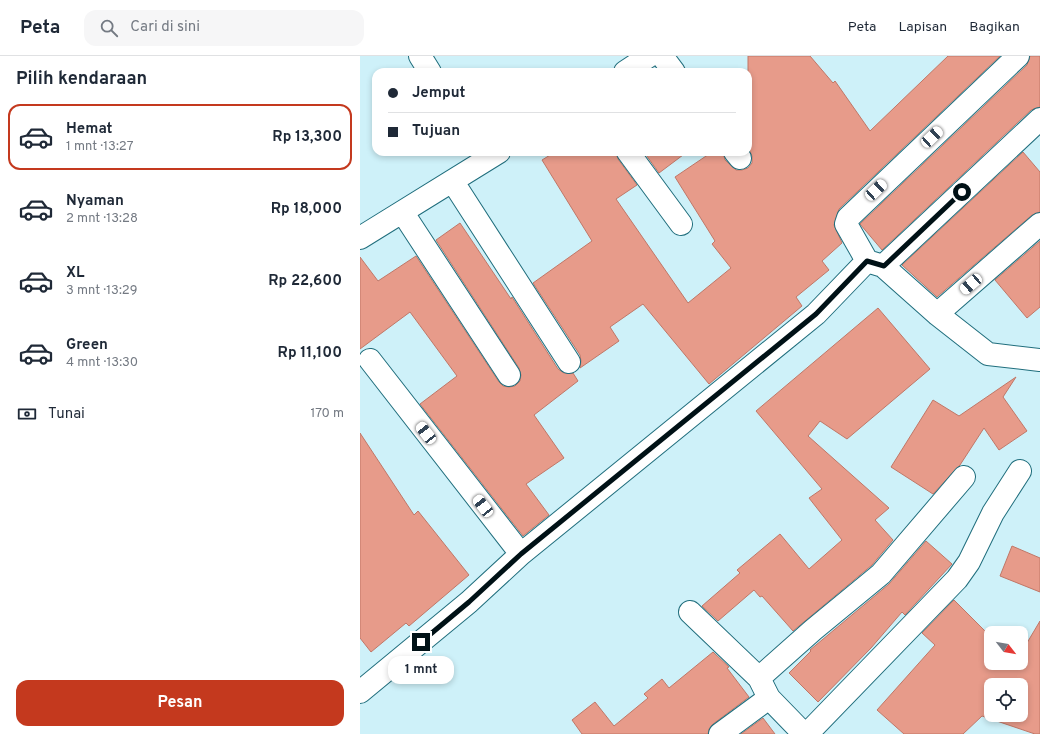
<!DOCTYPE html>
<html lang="id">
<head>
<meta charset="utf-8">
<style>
	:root { --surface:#fff; --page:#f6f6f7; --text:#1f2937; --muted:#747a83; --line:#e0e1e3; --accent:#c4391e }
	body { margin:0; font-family:Overpass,sans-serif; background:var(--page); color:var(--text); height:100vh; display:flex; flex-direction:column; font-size:15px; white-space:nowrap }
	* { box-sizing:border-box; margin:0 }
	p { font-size:13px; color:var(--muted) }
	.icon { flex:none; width:22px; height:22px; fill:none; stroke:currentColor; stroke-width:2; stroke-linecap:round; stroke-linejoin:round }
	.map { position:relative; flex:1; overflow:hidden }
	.drawer { display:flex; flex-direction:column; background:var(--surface); width:360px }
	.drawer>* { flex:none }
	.guide { position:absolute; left:12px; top:12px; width:380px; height:88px; border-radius:12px; box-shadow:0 2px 6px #0003; display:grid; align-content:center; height:88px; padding:0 16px; background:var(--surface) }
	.needle { width:26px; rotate:121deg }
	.fabs { position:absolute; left:624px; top:570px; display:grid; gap:8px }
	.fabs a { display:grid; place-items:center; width:44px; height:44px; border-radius:8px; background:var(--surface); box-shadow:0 2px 6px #0003; font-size:20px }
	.end { position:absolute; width:18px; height:18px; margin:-9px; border:5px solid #001116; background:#fff; box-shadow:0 0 0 2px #fff }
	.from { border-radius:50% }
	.bubble { position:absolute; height:28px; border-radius:12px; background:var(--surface); box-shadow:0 2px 6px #0003; font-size:13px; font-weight:700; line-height:28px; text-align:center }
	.car { position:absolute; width:12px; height:24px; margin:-12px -6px; border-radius:5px; box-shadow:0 0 3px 1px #0007; background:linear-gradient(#fff 24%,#345 0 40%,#fff 0 76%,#345 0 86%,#fff 0) }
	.guide b { display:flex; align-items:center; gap:14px; height:38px; font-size:15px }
	.guide b+b { border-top:1px solid var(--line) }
	.guide i { width:10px; height:10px; background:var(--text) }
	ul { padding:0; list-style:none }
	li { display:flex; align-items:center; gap:12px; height:66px; margin:0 8px 6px; padding:0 8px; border:2px solid transparent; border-radius:12px }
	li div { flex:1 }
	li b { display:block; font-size:15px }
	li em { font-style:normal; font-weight:700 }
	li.current { border-color:var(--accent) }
	li>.icon { width:36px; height:36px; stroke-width:1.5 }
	h2 { padding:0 16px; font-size:18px; line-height:48px }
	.pay { display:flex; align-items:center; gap:10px; height:44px; padding:0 16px; font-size:15px }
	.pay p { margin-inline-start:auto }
	.action { display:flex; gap:8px; margin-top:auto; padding:8px 16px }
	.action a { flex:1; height:46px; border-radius:12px; background:var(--accent); color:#fff; font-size:16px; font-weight:700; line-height:46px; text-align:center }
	header { display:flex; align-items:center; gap:24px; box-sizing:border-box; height:56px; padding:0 20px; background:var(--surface); border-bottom:1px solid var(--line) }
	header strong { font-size:19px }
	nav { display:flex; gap:22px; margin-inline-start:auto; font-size:14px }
	.search { width:280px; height:36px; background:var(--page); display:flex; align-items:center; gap:10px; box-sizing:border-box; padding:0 14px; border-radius:12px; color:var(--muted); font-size:15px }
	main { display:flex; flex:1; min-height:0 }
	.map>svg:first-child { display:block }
</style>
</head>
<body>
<header>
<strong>Peta</strong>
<div class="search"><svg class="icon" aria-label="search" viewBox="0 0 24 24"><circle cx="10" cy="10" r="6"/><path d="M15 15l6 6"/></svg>Cari di sini</div>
<nav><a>Peta</a><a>Lapisan</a><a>Bagikan</a></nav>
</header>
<main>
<section class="drawer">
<h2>Pilih kendaraan</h2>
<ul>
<li class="current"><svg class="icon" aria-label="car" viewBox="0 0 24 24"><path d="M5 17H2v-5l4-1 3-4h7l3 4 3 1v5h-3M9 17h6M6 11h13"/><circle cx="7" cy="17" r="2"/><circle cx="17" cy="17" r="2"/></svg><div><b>Hemat</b><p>1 mnt · 13:27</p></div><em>Rp 13,300</em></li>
<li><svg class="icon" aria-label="car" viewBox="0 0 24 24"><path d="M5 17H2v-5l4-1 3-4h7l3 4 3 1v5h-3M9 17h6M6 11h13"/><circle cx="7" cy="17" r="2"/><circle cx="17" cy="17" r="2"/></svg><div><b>Nyaman</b><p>2 mnt · 13:28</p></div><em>Rp 18,000</em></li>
<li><svg class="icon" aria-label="car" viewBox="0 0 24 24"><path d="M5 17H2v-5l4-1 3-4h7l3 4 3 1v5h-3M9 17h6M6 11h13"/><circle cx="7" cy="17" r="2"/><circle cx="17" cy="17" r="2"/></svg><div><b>XL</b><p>3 mnt · 13:29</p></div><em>Rp 22,600</em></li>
<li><svg class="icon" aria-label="car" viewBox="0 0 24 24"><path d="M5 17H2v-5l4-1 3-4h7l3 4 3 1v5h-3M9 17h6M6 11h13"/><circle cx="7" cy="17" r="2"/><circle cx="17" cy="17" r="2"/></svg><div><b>Green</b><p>4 mnt · 13:30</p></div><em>Rp 11,100</em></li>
</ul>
<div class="pay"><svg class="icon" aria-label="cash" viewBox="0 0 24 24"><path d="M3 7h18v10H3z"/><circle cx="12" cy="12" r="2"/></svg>Tunai<p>170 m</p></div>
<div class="action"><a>Pesan</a></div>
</section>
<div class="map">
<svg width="680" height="678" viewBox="0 0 680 678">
	<rect width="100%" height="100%" fill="#cef1f9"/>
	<path fill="#e79b8a" stroke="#c07767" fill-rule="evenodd" d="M 388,0 L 450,0 L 473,27 L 475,25 L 510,75 L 588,0 L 640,0 L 479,153 L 474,169 L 482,187 L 462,205 L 469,214 L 436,241 L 442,250 L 349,328 L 283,248 L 250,271 L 259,285 L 220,312 L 221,305 L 220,299 L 173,227 L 232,185 L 182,104 L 195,96 L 256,96 L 258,103 L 277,129 L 256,143 L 328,247 L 371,212 L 352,188 L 355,185 L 315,121 L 352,96 L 363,96 L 365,104 L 376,114 L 382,114 L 388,112 L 392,107 L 392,100 L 388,92 Z
		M 670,0 L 680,0 L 680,51 L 671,54 L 522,194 L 500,168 L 667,9 Z
		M 284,96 L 327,96 L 299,117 Z
		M 663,96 L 680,116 L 680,156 L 672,159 L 577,241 L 542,209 Z
		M 100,167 L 151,243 L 152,241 L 198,313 L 204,317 L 213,317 L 218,325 L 174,359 L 204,402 L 166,428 L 189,459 L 163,480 L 60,348 L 97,320 L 50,256 L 0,293 L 0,201 L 18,225 L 56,200 L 139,326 L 143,330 L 149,331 L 155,330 L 160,325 L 161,319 L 159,312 L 76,184 Z
		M 680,185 L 680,251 L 667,262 L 635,224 Z
		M 518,252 L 570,313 L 487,383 L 460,365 L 448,380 L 529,452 L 515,464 L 533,484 L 512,509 L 433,575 L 402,540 L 400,541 L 394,534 L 358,565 L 342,550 L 380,517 L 377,514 L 420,478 L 449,513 L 482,484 L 449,442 L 462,433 L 396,355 Z
		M 656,321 L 643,341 L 667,375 L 639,394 L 624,372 L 600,409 L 573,438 L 531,411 L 573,344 L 599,360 Z
		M 0,377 L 54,459 L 58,455 L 109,519 L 49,570 L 46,567 L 11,596 L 0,582 Z
		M 566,485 L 592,508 L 545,559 L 542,556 L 511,592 L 458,646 L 429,617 L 451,595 L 450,594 L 529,528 Z
		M 652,490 L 680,502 L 680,536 L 640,520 Z
		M 594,544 L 631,581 L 631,607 L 661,607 L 661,597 L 680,565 L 680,678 L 675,678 L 622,660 L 603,678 L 544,678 L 517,654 L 575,589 L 562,577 ZM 631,629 L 661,629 L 661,659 L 631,659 Z
		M 353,596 L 369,611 L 367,612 L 389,641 L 353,668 L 349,673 L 348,678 L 222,678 L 212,664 L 235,646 L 254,670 L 288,642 L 284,638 L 302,623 L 309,632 Z
		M 403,662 L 415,678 L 381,678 Z"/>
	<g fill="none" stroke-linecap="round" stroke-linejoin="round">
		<g stroke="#206e7d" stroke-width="24">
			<path id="minor" d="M 60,0 L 70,16
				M 302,0 L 314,16
				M 265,16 L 289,0
				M 268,96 L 321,168
				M 375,96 L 380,102
				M 93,126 L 209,306
				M 43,157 L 149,319
				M 0,182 L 139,96
				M 510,206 L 523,210 L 577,258 L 628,298 L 680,304
				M 523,210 L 680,63
				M 577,258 L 680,168
				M 10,304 L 161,498
				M 330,556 L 399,622 L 409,642 L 444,678
				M 399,622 L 453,574 L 521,518 L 604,421
				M 0,636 L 109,546 L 161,498 L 456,258 L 507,205 L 486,168 L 488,162 L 658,0
				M 360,678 L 409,642
				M 447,678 L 597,523 L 609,506 L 633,457 L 660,415"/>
		</g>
		<use href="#minor" stroke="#fff" stroke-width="22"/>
	</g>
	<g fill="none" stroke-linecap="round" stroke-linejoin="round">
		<path stroke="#001116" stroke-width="5" d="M 61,586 L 109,546 L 161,498 L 456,258 L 507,205 L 524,210 L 602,136"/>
	</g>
</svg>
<div class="fabs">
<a><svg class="needle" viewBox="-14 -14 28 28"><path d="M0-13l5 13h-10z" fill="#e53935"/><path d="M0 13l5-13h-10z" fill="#747a83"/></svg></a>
<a><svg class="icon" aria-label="locate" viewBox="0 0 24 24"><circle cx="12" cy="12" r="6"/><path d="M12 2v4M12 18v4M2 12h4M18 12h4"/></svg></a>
</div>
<i class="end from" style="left:602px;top:136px"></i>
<i class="end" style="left:61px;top:586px"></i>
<div class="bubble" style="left:28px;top:600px;width:66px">1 mnt</div>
<i class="car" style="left:572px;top:81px;rotate:47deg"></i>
<i class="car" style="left:516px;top:134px;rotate:47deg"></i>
<i class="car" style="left:611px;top:228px;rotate:229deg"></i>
<i class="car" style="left:66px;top:377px;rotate:322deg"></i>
<i class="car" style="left:123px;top:450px;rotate:322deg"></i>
<div class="guide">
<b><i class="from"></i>Jemput</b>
<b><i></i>Tujuan</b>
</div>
</div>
</main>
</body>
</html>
